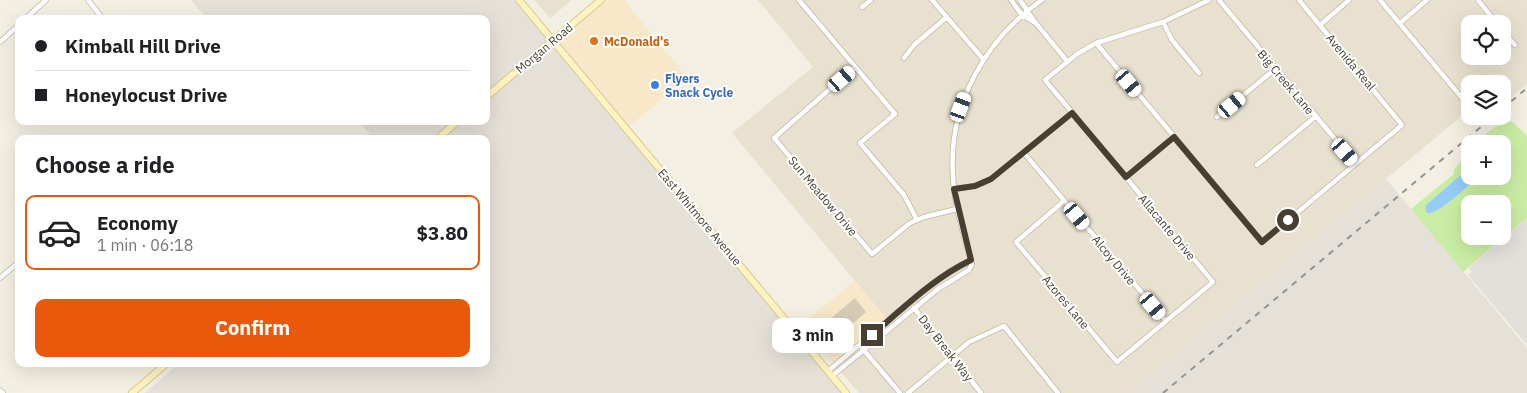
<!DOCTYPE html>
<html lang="en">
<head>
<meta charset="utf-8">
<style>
	:root { --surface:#fff; --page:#f2f2f2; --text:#202124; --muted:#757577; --line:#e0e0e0; --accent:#ea580c }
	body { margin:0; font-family:"IBM Plex Sans",sans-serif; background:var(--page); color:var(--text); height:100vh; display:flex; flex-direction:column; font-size:19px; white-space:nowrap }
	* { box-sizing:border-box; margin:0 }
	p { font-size:16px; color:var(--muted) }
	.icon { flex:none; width:28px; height:28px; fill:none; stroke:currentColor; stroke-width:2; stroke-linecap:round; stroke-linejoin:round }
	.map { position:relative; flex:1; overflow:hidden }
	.side { position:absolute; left:15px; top:135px; width:475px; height:232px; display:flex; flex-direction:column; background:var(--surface); border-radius:10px; box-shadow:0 5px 20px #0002 }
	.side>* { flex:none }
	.hud { position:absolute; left:15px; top:15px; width:475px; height:110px; border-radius:10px; box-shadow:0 5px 20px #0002; display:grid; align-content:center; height:110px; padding:0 20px; background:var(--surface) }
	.tools { position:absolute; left:1461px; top:15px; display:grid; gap:10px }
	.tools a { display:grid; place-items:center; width:50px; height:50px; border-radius:10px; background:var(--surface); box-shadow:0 5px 20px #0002; font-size:25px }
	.end { position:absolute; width:22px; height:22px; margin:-11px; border:6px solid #463f32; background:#fff; box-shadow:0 0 0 2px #fff }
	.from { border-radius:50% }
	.bubble { position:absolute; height:35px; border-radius:10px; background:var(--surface); box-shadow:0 5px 20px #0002; font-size:16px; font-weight:700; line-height:35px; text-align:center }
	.car { position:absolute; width:15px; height:30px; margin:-15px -8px; border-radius:6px; box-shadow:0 0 4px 1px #0007; background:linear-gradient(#fff 24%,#345 0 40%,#fff 0 76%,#345 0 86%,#fff 0) }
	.hud b { display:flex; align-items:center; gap:18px; height:48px; font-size:19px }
	.hud b+b { border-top:1px solid var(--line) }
	.hud i { width:12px; height:12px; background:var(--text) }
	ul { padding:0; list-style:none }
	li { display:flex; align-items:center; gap:15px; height:75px; margin:0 10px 8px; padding:0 10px; border:2px solid transparent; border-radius:10px }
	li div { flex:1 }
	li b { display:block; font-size:19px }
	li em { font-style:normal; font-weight:700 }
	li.on { border-color:var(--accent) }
	li>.icon { width:45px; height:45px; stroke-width:1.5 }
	h2 { padding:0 20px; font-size:22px; line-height:60px }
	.button { display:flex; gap:10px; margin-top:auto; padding:10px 20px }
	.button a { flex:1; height:58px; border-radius:10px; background:var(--accent); color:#fff; font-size:20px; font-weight:700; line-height:58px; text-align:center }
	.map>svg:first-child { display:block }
</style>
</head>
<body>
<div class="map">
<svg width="1527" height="393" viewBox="0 0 1527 393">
	<rect width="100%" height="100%" fill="#f3efe2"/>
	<path fill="#e8e1cf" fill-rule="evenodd" d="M 534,0 L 572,0 L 550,18 Z
		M 758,0 L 1527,0 L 1527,84 L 1503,104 L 1502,84 L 1470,84 L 1470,109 L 1129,393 L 859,393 L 837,368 L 890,323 L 732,133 L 813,67 ZM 1470,24 L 1502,24 L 1502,56 L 1470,56 Z"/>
	<path fill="#f9e7ca" d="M 604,0 L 624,0 L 687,78 L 629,126 L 558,41 Z
		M 855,281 L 891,324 L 837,368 L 800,325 Z"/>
	<path fill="#e5e0d8" d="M 191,0 L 520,0 L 844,393 L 145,393 L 178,364 L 486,364 L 486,139 L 374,139 L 358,121 L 486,121 L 486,19 L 207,19 Z
		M 1386,179 L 1527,348 L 1527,393 L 1129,393 Z"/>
	<path fill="#caeda5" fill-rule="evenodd" d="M 1502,122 L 1513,122 L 1527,136 L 1527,218 L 1463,272 L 1411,209 L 1454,174 L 1454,169 C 1462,162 1463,157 1470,150 L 1470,176 L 1502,176 L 1502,144 L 1476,144 L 1483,136 ZM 1470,204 L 1502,204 L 1502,236 L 1470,236 Z"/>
	<path fill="#e3e0dc" d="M 1527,218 L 1527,345 L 1468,275 L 1472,272 L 1469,268 Z"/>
	<path fill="#96ccf9" d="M 1470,167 L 1470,176 L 1479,176 C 1470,184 1437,216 1427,213 L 1425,206 Z"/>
	<path fill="#d6cbb6" d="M 855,298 L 866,312 L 841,333 L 829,320 Z"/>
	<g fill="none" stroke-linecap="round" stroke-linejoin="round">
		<g stroke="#c0b7a4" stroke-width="6">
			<path id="street" d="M 88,0 L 103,19
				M 799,0 L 895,114 L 860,143 L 904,195 L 917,220
				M 932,0 L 984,60
				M 1011,0 L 1022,15 L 1034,22
				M 1020,0 L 1035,22 L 1067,61
				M 1219,0 L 1355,163
				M 1380,0 L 1462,98
				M 1478,0 L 1497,24
				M 862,7 L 871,0
				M 25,19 L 46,0
				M 1163,22 L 1172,40 L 1199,73
				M 1400,23 L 1427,0
				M 1320,25 L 1349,0
				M 1502,30 L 1515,45
				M 0,42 L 19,25
				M 1096,43 L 1262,242 L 1402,125 L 1299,0
				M 904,58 L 914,45 L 947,17
				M 855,67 L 774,138 L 872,254 L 910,223 L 924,217 L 957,209
				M 1217,117 L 1275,69
				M 1024,153 L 1166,321
				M 1257,165 L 1315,117
				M 1126,177 L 1174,137
				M 954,189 L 975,186 L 991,179 L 1072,113
				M 1064,201 L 1016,242 L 1117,362 L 1213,282 L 1045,80 L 1077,54 L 1096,43 L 1163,22 L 1209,0
				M 0,278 L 19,262
				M 914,308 L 981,393
				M 862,348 L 900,393
				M 828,371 L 933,283 L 952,270 L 971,261
				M 832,376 L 938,289 L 969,270 L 972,264 C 964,235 954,205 953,175 C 948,106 985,39 1042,0
				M 0,390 L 3,393
				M 908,393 L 969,342 L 1004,326 L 1058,393"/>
		</g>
		<g stroke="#d9c88c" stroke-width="8">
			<path id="secondary" d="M 519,0 L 846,393
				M 486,97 L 601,0
				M 437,139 L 458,121
				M 132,393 L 166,364"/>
		</g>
		<use href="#street" stroke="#fff" stroke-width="4.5"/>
		<use href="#secondary" stroke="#fff3c1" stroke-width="6"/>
		<path stroke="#949494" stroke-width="2" stroke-dasharray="6 6" stroke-linecap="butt" d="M 1502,109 L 1527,88
			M 1163,393 L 1494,116"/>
	</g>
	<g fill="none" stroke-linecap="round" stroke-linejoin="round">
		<path stroke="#463f32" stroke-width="6" d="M 872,335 C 903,308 934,278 971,260 L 954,189 L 975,186 L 991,179 L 1072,113 L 1126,177 L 1174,137 L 1262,242 L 1288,220"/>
	</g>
	<circle fill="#e8710a" stroke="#fff" stroke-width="2" cx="594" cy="41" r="5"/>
	<circle fill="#3f7fe0" stroke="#fff" stroke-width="2" cx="655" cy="85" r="5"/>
	<g text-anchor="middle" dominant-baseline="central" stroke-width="4" stroke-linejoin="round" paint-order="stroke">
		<g font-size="12" font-weight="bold" fill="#c56008" stroke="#fff" text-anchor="start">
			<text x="604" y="41">McDonald's</text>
		</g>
		<g font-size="12" fill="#463f32" stroke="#fff">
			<text transform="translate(544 48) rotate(-40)">Morgan Road</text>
			<text transform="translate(1351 62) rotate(50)">Avenida Real</text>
			<text transform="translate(1286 82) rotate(50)">Big Creek Lane</text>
			<text transform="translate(823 196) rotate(50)">Sun Meadow Drive</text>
			<text transform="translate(700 217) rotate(50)">East Whitmore Avenue</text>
			<text transform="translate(1167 227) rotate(50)">Allacante Drive</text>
			<text transform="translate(1114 260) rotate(50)">Alcoy Drive</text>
			<text transform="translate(1066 302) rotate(50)">Azores Lane</text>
			<text transform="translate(946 348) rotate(52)">Day Break Way</text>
		</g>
		<g font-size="12" font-weight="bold" fill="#366cbe" stroke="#fff" text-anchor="start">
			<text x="665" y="78">Flyers<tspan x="665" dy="14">Snack Cycle</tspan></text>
		</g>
	</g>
</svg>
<div class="tools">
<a><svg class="icon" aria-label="locate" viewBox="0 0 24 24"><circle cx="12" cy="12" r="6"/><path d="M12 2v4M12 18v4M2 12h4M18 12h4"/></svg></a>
<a><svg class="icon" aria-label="layers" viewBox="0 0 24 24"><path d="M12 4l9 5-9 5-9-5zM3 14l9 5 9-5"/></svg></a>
<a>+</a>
<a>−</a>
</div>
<i class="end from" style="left:1288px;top:220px"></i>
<i class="end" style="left:872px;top:335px"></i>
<div class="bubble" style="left:772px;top:318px;width:82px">3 min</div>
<i class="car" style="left:842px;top:79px;rotate:49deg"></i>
<i class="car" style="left:1129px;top:83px;rotate:140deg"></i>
<i class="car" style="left:1232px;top:105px;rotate:50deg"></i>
<i class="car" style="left:961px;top:107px;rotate:20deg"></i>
<i class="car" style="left:1345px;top:152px;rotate:139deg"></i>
<i class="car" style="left:1077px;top:216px;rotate:140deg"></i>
<i class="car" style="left:1153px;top:306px;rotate:140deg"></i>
<div class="hud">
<b><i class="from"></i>Kimball Hill Drive</b>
<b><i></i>Honeylocust Drive</b>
</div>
<section class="side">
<h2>Choose a ride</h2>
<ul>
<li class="on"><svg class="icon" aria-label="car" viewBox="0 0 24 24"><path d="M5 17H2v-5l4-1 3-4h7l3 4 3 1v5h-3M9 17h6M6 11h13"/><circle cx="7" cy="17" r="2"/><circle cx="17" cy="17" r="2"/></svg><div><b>Economy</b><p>1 min · 06:18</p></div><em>$3.80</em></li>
</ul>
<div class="button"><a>Confirm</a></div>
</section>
</div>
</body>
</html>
